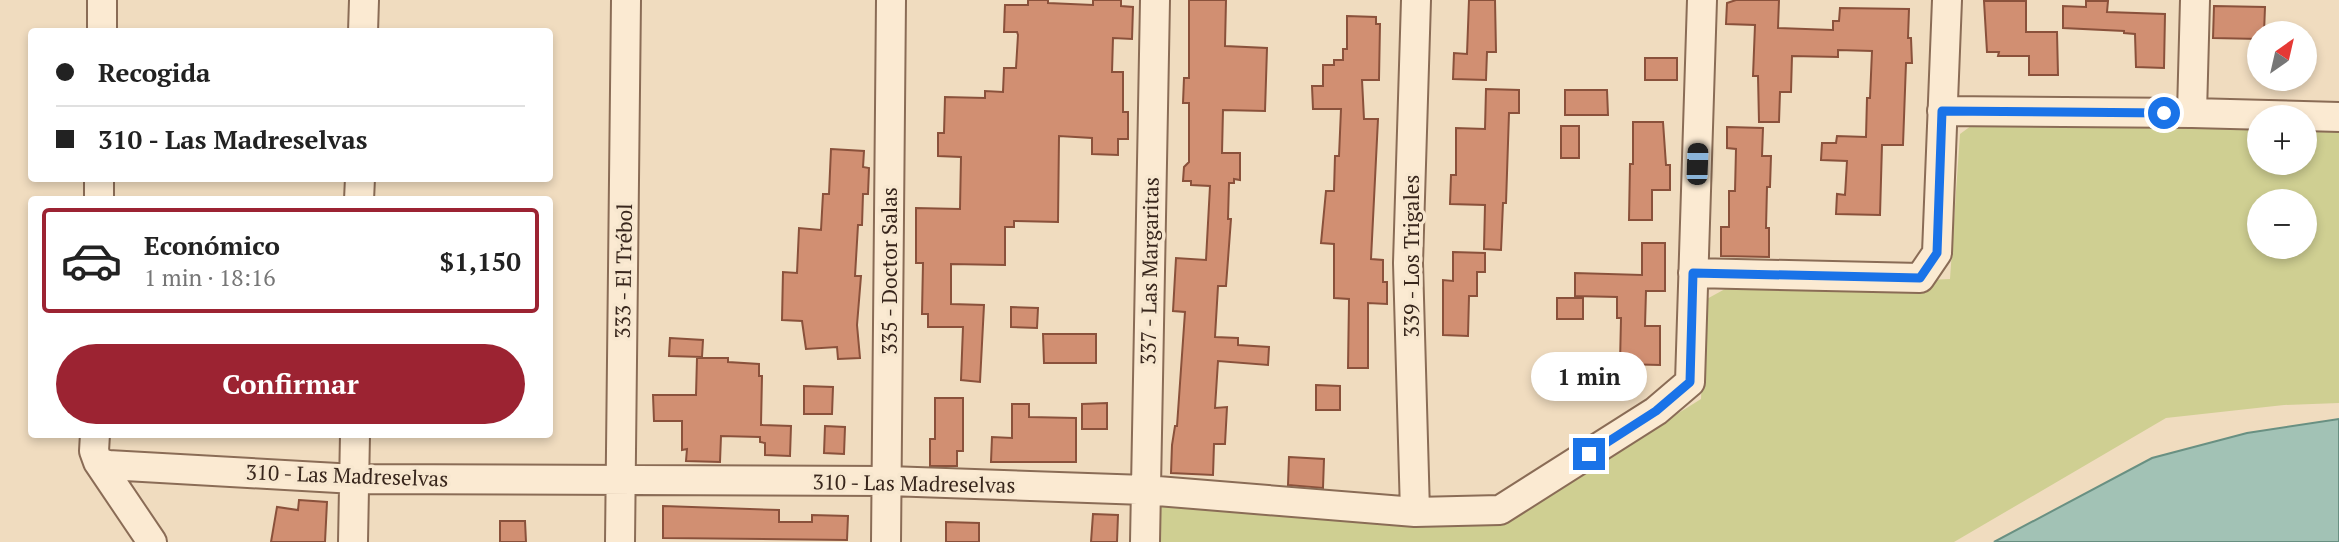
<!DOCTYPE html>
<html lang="es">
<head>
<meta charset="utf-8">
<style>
	:root { --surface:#fff; --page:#f2f2f2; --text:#222; --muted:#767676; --line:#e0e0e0; --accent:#9c2332 }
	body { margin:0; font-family:"PT Serif",serif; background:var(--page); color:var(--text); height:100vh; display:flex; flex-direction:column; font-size:26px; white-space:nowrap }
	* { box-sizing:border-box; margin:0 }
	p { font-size:23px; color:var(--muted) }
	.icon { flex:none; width:38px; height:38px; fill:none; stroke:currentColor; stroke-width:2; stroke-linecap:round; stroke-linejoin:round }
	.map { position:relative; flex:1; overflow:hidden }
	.sheet { position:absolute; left:28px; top:196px; width:525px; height:242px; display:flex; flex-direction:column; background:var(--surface); border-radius:7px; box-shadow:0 4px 10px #0003 }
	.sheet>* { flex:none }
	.hud { position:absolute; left:28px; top:28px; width:525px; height:154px; border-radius:7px; box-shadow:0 4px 10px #0003; display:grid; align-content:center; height:154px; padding:0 28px; background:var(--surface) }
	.needle { width:46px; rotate:34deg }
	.fabs { position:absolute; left:2247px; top:21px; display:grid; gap:14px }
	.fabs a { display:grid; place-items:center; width:70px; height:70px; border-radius:50%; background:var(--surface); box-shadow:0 4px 10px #0003; font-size:35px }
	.end { position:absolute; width:32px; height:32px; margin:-16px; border:9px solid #1a73e8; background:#fff; box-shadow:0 0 0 4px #fff }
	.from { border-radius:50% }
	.bubble { position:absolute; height:49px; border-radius:24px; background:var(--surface); box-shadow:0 4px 10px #0003; font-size:23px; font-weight:800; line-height:49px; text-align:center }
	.car { position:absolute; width:21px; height:42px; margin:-21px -10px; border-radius:9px; box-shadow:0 0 5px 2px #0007; background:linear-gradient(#222 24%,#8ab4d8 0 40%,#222 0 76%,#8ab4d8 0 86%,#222 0) }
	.hud b { display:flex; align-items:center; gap:24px; height:66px; font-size:26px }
	.hud b+b { border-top:2px solid var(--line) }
	.hud i { width:18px; height:18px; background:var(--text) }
	ul { padding:12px 0 0; list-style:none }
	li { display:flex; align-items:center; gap:21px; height:105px; margin:0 14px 10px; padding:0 14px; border:4px solid var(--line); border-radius:7px }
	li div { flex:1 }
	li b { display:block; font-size:26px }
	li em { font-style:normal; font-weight:800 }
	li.selected { border-color:var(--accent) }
	li>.icon { width:63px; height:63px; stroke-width:1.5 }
	.action { display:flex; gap:14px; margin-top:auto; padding:14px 28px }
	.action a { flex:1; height:80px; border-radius:42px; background:var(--accent); color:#fff; font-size:28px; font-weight:800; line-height:80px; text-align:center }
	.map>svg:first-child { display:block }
</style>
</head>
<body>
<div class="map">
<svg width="2339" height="542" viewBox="0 0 2339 542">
	<rect width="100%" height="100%" fill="#f0dcbf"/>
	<path fill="#cfcf92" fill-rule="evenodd" d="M 1979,120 L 2259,127 L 2259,163 L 2305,163 L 2305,128 L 2339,129 L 2339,403 L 2284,405 L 2166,418 L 1954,542 L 1157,542 L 1158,501 L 1541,499 L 1701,399 L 1705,300 L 1725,289 L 1950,279 L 1960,134 ZM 2259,201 L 2305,201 L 2305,247 L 2259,247 Z"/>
	<path fill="#a2c2b5" stroke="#699082" stroke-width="2" d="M 2339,419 L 2339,542 L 1994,542 L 2152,458 L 2247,433 Z"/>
	<path fill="#d18f72" stroke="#8a513b" stroke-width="2" d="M 1028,0 L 1048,0 L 1048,3 L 1093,5 L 1093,0 L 1121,0 L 1121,6 L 1133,7 L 1132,39 L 1113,38 L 1112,72 L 1123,72 L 1123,112 L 1128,112 L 1128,139 L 1118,139 L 1118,155 L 1092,154 L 1092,138 L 1059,136 L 1058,222 L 1014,221 L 1014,227 L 1005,227 L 1005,265 L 951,264 L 951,304 L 984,305 L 980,382 L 961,380 L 963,327 L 928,327 L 928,314 L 922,314 L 923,263 L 916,263 L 916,208 L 960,209 L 961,157 L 938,156 L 938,133 L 944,133 L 945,97 L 985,98 L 985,91 L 1003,92 L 1004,68 L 1016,68 L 1018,35 L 1017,32 L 1004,32 L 1005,5 L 1028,5 Z
		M 1189,0 L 1226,0 L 1225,46 L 1267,48 L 1265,111 L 1223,110 L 1222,153 L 1240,153 L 1240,180 L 1234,179 L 1234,183 L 1229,183 L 1228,219 L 1231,219 L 1226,286 L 1218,286 L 1215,337 L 1238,338 L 1238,345 L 1269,347 L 1268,365 L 1218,361 L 1215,408 L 1227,407 L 1225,444 L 1214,444 L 1213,475 L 1171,473 L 1172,445 L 1175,426 L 1177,426 L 1185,312 L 1173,311 L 1176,258 L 1206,260 L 1210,186 L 1191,185 L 1191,181 L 1183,181 L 1184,167 L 1189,162 L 1189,103 L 1183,103 L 1184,78 L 1189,78 Z
		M 1469,0 L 1495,0 L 1496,52 L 1487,52 L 1486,80 L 1453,79 L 1454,53 L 1467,54 Z
		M 1736,0 L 1779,0 L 1778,28 L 1833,30 L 1833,21 L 1839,21 L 1840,8 L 1909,9 L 1908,38 L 1911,38 L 1912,63 L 1906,63 L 1903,145 L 1882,145 L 1880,215 L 1836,214 L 1837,194 L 1845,195 L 1847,161 L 1821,160 L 1822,143 L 1836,143 L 1837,136 L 1866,137 L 1867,98 L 1870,98 L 1872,51 L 1838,50 L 1838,57 L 1792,56 L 1791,92 L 1780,92 L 1779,122 L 1759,122 L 1758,76 L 1753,76 L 1755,25 L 1726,24 L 1727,3 Z
		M 1984,1 L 2026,1 L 2026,32 L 2057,32 L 2058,75 L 2029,75 L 2029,56 L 1998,56 L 1999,52 L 1987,52 Z
		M 2086,1 L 2108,1 L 2107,12 L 2165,14 L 2164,68 L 2136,67 L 2135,34 L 2124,33 L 2124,31 L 2063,28 L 2063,6 L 2086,7 Z
		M 2214,6 L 2265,7 L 2264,33 L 2259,33 L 2259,39 L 2213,38 Z
		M 1347,16 L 1376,17 L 1376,24 L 1380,24 L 1379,80 L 1362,80 L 1364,119 L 1378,119 L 1371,259 L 1383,260 L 1383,282 L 1387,282 L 1387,304 L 1368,303 L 1368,368 L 1348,368 L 1349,299 L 1334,298 L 1334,244 L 1321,243 L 1326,191 L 1334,191 L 1335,156 L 1339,156 L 1341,109 L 1313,109 L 1312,86 L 1323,86 L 1323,65 L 1334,65 L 1334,60 L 1343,60 L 1343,49 L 1347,49 Z
		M 1645,58 L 1677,58 L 1677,80 L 1645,80 Z
		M 1486,89 L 1519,90 L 1519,113 L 1509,113 L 1506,203 L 1503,203 L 1501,250 L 1484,249 L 1485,205 L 1450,204 L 1451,175 L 1456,175 L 1456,128 L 1485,129 Z
		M 1565,90 L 1607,90 L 1608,115 L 1565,115 Z
		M 1633,122 L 1663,122 L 1666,165 L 1670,165 L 1670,190 L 1652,190 L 1652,220 L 1629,220 L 1630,164 L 1633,164 Z
		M 1561,126 L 1579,126 L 1579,158 L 1561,158 Z
		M 1727,127 L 1763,128 L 1762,156 L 1771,156 L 1770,187 L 1767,187 L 1766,228 L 1769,228 L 1769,257 L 1721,256 L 1721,227 L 1729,227 L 1729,191 L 1735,191 L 1736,149 L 1727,148 Z
		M 831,149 L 864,151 L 863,167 L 869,168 L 868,194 L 863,194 L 862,225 L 858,225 L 855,276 L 861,276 L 857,325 L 860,358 L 838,359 L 837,347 L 806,349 L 802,321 L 782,320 L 783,272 L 797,273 L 799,228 L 821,230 L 823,194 L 829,194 Z
		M 1642,243 L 1665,243 L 1665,291 L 1646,291 L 1645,326 L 1660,326 L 1660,365 L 1620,364 L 1621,318 L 1617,318 L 1617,297 L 1575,296 L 1575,273 L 1642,275 Z
		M 1453,252 L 1485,253 L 1485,272 L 1477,272 L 1477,296 L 1469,296 L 1468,336 L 1443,335 L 1443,280 L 1453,281 Z
		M 1557,298 L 1583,298 L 1583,319 L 1557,319 Z
		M 1011,307 L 1038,308 L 1037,328 L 1011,327 Z
		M 1043,334 L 1096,334 L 1096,363 L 1044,363 Z
		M 670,338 L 703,340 L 702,357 L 669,356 Z
		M 697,358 L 728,358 L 728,362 L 759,364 L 759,376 L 762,376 L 761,425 L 791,426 L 790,456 L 765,455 L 765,443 L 760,442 L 760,437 L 721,436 L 720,462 L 686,461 L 687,449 L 682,450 L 682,421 L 654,421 L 653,395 L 696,395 Z
		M 1316,385 L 1340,386 L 1340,410 L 1316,410 Z
		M 804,386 L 833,387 L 832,414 L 804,414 Z
		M 935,398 L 963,398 L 963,451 L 957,451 L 957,466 L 930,466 L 930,439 L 935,439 Z
		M 1107,403 L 1107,429 L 1082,429 L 1082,404 Z
		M 1012,404 L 1029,404 L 1029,417 L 1076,418 L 1076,462 L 991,462 L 992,437 L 1012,438 Z
		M 825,426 L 845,427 L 844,454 L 824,453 Z
		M 1289,457 L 1324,459 L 1323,488 L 1288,485 Z
		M 299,500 L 327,502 L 325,542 L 271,542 L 277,507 L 298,510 Z
		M 663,506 L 779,510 L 779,522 L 812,522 L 812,515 L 848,516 L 847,540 L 663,538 Z
		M 1093,514 L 1118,515 L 1117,542 L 1091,542 Z
		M 500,521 L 525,521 L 526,542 L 500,542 Z
		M 946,522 L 979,523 L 979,542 L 946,542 Z"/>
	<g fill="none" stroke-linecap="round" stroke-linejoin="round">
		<g stroke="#8a6c56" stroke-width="32">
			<path id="minor" d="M 102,32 L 102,0
				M 363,32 L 364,0
				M 1942,111 L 2192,113 L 2339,117
				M 2192,113 L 2195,0
				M 99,200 L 99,178
				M 359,200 L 360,178
				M 1693,273 L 1920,278 L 1937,253 L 1947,0
				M 95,434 L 94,451 L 98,462 L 152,542
				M 98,462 L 108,465 L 355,479 L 888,481 L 1145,490 L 1415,512 L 1500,510 L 1656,411 L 1690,382 L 1702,0
				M 1415,512 L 1408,263 L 1416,0
				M 353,542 L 355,434
				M 620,542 L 626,0
				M 886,542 L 891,0
				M 1145,542 L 1155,0"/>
		</g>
		<use href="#minor" stroke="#fbead2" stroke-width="28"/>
	</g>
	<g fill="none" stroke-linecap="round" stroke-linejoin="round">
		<path stroke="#1a73e8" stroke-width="9" d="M 1589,454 L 1656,411 L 1690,382 L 1693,273 L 1920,278 L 1937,253 L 1942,111 L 2164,113"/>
	</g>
	<g text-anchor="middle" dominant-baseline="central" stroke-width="7" stroke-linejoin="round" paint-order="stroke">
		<g font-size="21" fill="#38261c" stroke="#f7e7cf">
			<text transform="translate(1411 256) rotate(-90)">339 - Los Trigales</text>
			<text transform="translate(623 271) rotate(-89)">333 - El Trébol</text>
			<text transform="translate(889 271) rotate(-90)">335 - Doctor Salas</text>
			<text transform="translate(1149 271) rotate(-89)">337 - Las Margaritas</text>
			<text transform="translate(347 475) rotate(2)">310 - Las Madreselvas</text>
			<text transform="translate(914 483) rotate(1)">310 - Las Madreselvas</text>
		</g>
	</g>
</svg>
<div class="fabs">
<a><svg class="needle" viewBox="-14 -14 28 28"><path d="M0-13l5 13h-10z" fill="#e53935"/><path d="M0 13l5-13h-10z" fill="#767676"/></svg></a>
<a>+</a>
<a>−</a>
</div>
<i class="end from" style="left:2164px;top:113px"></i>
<i class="end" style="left:1589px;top:454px"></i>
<div class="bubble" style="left:1531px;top:352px;width:116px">1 min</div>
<i class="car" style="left:1697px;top:164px;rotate:2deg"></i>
<div class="hud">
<b><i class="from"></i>Recogida</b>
<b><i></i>310 - Las Madreselvas</b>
</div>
<section class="sheet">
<ul>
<li class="selected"><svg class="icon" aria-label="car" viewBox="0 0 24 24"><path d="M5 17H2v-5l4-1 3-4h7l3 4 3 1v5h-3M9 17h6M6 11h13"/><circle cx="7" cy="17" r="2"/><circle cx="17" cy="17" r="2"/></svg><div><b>Económico</b><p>1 min · 18:16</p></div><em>$1,150</em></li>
</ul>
<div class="action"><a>Confirmar</a></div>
</section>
</div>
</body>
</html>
